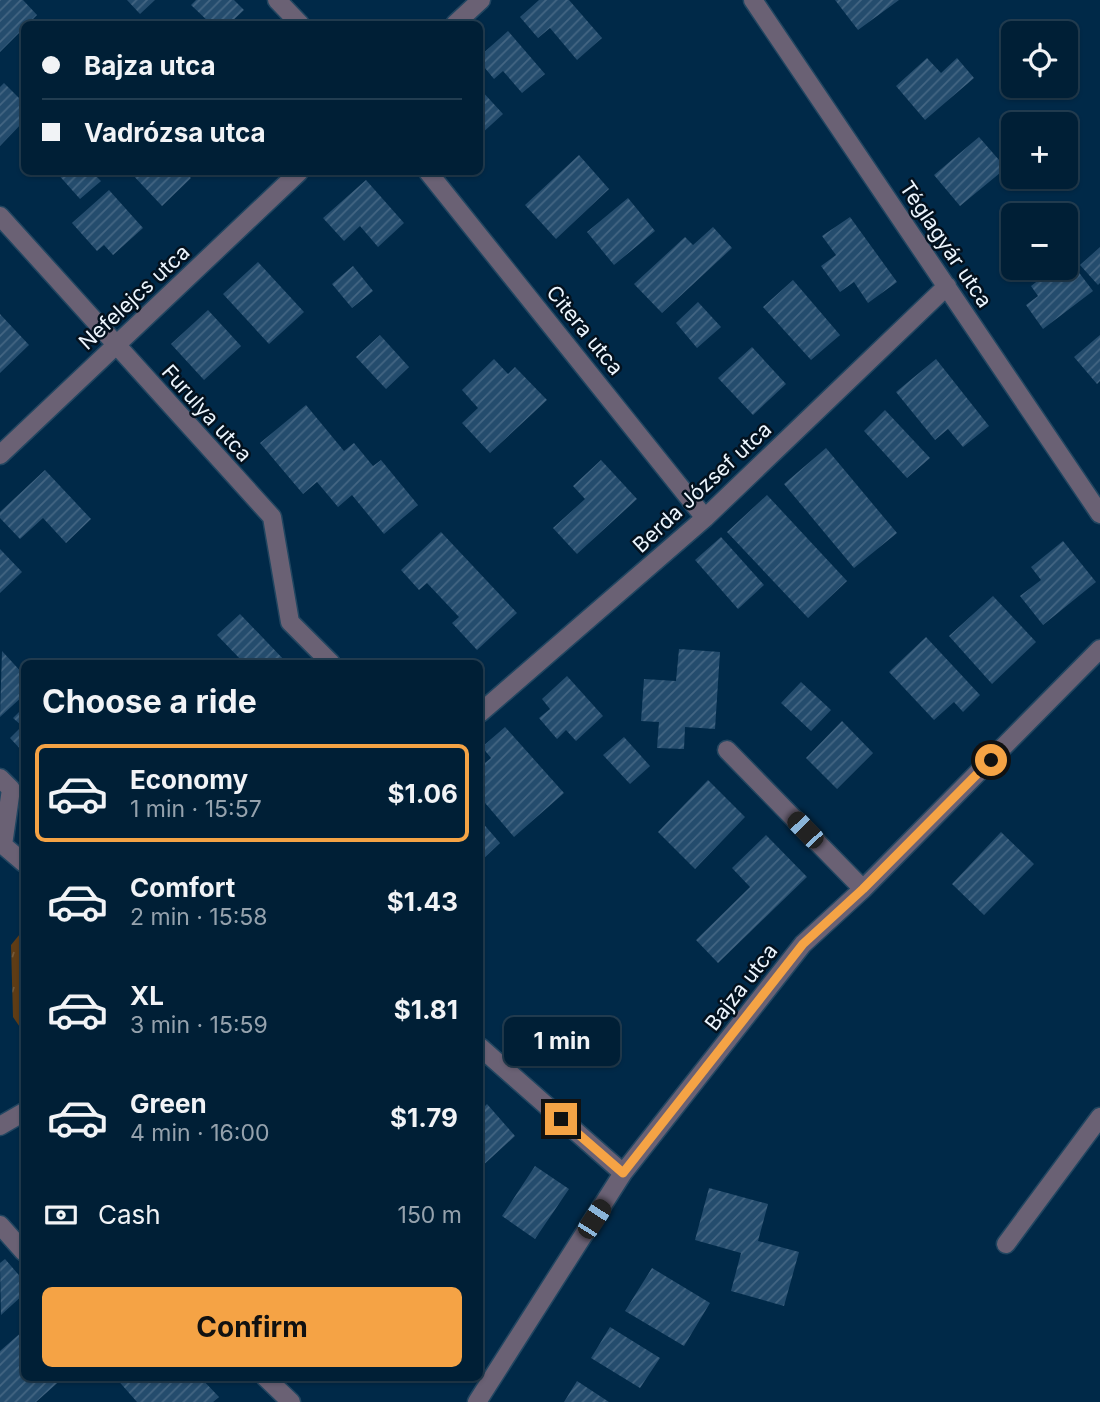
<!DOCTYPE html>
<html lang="en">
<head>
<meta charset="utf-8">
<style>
	:root { --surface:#001f36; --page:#0e2c42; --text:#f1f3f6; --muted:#95a2ad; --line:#223d51; --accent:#f5a345 }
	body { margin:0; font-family:Inter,sans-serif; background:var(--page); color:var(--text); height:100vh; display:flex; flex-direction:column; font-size:26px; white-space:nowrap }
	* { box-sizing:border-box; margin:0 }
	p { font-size:23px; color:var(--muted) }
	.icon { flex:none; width:38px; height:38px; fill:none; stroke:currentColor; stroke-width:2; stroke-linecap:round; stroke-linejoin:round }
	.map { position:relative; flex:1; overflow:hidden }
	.drawer { position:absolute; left:21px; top:660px; width:462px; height:721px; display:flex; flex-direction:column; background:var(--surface); border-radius:10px; box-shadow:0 2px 5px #0004,0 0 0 2px var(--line) }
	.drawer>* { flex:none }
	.banner { position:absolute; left:21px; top:21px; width:462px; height:154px; border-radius:10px; box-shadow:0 2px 5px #0004,0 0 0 2px var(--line); display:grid; align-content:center; height:154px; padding:0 21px; background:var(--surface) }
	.fabs { position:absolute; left:1001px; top:21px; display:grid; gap:14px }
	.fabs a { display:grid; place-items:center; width:77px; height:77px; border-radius:10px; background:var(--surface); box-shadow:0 2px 5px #0004,0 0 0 2px var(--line); font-size:35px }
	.end { position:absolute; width:32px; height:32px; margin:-16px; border:9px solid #f5a345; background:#111; box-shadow:0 0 0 4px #111 }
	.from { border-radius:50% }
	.bubble { position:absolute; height:49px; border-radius:10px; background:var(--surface); box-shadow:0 2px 5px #0004,0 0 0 2px var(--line); font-size:23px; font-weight:700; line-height:49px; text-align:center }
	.car { position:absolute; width:21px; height:42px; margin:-21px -10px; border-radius:9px; box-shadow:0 0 5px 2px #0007; background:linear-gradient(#222 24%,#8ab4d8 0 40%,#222 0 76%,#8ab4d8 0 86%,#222 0) }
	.banner b { display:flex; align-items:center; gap:24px; height:66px; font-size:26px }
	.banner b+b { border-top:2px solid var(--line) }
	.banner i { width:18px; height:18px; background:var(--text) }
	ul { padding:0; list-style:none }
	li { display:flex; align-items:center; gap:21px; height:98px; margin:0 14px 10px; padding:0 7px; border:4px solid transparent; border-radius:10px }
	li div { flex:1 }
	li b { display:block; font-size:26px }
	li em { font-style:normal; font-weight:700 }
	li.on { border-color:var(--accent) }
	li>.icon { width:63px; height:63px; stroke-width:1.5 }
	h2 { padding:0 21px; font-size:32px; line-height:84px }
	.pay { display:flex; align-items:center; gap:18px; height:77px; padding:0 21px; font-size:26px }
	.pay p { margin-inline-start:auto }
	.primary-button { display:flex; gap:14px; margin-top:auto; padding:14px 21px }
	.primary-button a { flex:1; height:80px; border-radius:10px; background:var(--accent); color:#111; font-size:28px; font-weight:700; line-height:80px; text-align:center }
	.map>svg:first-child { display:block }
</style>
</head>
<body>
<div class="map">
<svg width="1100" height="1402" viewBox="0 0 1100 1402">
	<defs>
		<pattern id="park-tufts" width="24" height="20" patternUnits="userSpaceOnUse" patternTransform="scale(1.75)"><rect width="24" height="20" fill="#5e3c15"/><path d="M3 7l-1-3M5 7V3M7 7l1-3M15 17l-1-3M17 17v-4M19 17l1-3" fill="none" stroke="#755938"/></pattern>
		<pattern id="building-hatch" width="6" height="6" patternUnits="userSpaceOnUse" patternTransform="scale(1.75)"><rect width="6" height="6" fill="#244c6d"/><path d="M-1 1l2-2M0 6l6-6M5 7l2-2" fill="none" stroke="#446683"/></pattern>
	</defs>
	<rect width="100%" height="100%" fill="#002948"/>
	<path fill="url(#park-tufts)" d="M 24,929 L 24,1033 L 13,1017 L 11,945 Z"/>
	<path fill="url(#building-hatch)" d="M 0,0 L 23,0 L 37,15 L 0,52 Z
		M 127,0 L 155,0 L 140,14 Z
		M 196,0 L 234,0 L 244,10 L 229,24 L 211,24 L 191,5 Z
		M 539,0 L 569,0 L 602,38 L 577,60 L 550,28 L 538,38 L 520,17 Z
		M 835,0 L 899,0 L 858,30 Z
		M 508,31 L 545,74 L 522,93 L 503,71 L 494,79 L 480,62 L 480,56 Z
		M 927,58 L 941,73 L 957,58 L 974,78 L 925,120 L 896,86 Z
		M 4,83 L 24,103 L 24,121 L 0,146 L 0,87 Z
		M 480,89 L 503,114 L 480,135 Z
		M 979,137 L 1006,168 L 960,206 L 934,175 Z
		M 579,155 L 609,189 L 556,239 L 525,205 Z
		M 56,172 L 92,172 L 101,181 L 80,199 Z
		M 130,172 L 185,172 L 191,178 L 162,206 Z
		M 366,180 L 404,223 L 378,247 L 360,226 L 344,241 L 323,218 Z
		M 109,190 L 143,228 L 113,255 L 104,245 L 97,251 L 72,223 Z
		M 628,198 L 655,231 L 614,265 L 587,232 Z
		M 850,217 L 897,282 L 868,303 L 854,282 L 840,292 L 821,266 L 836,255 L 822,236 Z
		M 713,227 L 732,248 L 662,313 L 634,284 L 685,237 L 693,245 Z
		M 1100,247 L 1100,283 L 1098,285 L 1080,265 Z
		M 258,262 L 304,312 L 269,344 L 223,294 Z
		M 353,266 L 373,291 L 352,308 L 332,284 Z
		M 1074,266 L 1093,291 L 1043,329 L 1026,305 L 1038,296 L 1031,286 L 1049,272 L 1055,281 Z
		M 793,280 L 840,335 L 811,360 L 763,307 Z
		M 698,302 L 721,327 L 697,348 L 676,323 Z
		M 208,310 L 241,346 L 204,380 L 171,344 Z
		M 0,314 L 29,345 L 0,373 Z
		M 380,335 L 409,367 L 386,389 L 356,357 Z
		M 1100,335 L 1100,381 L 1097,384 L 1074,357 Z
		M 752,347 L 786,384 L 753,415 L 718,378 Z
		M 494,359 L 508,374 L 515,367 L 547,400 L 490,453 L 462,423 L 478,408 L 462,390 Z
		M 936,359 L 989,426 L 963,447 L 948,429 L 935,440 L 896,392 Z
		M 306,405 L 344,451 L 354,443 L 373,466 L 381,460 L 418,505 L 384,534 L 352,495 L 338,507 L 317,482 L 303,494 L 260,443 Z
		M 885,410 L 930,458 L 907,478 L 864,431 Z
		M 826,448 L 897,533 L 854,568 L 784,484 Z
		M 601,460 L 637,499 L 577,554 L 553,528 L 585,499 L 573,486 Z
		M 45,470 L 91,519 L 66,543 L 43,518 L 20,539 L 0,518 L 0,512 Z
		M 767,495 L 847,581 L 808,618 L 727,532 Z
		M 441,532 L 517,613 L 477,650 L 452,623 L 459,617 L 427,583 L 419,590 L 401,570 Z
		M 721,537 L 764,585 L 738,609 L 695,560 Z
		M 1063,541 L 1096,582 L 1043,625 L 1020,596 L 1041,580 L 1031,567 Z
		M 0,549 L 22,572 L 0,593 Z
		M 993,596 L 1036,642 L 992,684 L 949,636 Z
		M 240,614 L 287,663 L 244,663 L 217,635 Z
		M 926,637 L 980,695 L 963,712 L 954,702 L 934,720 L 889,672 Z
		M 679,649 L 720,652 L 715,729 L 685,727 L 684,749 L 657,748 L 659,722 L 641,721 L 644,679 L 676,681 Z
		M 2,651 L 24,675 L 24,695 L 0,717 Z
		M 567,676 L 603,716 L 576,741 L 566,730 L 557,739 L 539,718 L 550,709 L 542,699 Z
		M 801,682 L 831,710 L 811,731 L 781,703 Z
		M 24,707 L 24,753 L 10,738 L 22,726 L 13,718 Z
		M 842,721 L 873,753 L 837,789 L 806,758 Z
		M 505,727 L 564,793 L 514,837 L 480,797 L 480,767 L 491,758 L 482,747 Z
		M 624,737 L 650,766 L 630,784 L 603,755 Z
		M 708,780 L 745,817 L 695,869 L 658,832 Z
		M 480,820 L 500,843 L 480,862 Z
		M 1001,832 L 1034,864 L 984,915 L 952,884 Z
		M 766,835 L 807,877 L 718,963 L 696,940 L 750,887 L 732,868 Z
		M 487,1104 L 515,1136 L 480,1168 L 480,1111 Z
		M 535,1166 L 569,1189 L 535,1239 L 502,1216 Z
		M 709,1188 L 768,1204 L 758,1241 L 799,1252 L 784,1306 L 731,1291 L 741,1253 L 695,1240 Z
		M 5,1259 L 24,1281 L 24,1294 L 1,1315 L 0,1263 Z
		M 652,1268 L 710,1303 L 684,1346 L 625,1311 Z
		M 610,1327 L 660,1358 L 640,1388 L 591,1358 Z
		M 24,1330 L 24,1377 L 64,1377 L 36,1402 L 0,1402 L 0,1351 Z
		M 115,1377 L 184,1377 L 187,1381 L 200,1377 L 219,1397 L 213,1402 L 137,1402 Z
		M 577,1381 L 609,1402 L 564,1402 Z"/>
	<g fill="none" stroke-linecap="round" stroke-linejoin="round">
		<g stroke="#214661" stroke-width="21">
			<path id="minor" d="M 277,0 L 300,24
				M 753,0 L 1100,514
				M 455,24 L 481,0
				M 428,172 L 705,518
				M 0,216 L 272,517 L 290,622 L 331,663
				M 0,455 L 299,172
				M 480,713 L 705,518 L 947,286
				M 727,750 L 863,889
				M 0,778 L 11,789 L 3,845 L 24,863
				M 480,1047 L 623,1173
				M 0,1126 L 24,1112
				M 0,1225 L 24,1252
				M 1006,1244 L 1100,1117
				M 265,1377 L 291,1402
				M 477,1402 L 623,1173 L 803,944 L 863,889 L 1100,649"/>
		</g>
		<use href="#minor" stroke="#6a6174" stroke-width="18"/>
	</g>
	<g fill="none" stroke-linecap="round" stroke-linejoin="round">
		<path stroke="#f5a345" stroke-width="9" d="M 561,1119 L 623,1173 L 803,944 L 863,889 L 991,760"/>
	</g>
	<g text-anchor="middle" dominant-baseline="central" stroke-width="5" stroke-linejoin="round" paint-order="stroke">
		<g font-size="21" fill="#ecf5fd" stroke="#03111e">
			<text transform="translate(946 244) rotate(56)">Téglagyár utca</text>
			<text transform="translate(134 297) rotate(-43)">Nefelejcs utca</text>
			<text transform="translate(585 330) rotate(51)">Citera utca</text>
			<text transform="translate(207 413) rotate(48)">Furulya utca</text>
			<text transform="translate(702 487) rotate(-43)">Berda József utca</text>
			<text transform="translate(741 987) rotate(-52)">Bajza utca</text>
		</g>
	</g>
</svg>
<div class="fabs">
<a><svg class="icon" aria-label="locate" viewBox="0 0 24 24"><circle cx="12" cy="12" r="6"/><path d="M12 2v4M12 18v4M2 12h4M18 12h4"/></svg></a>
<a>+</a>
<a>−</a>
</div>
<i class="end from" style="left:991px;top:760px"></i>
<i class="end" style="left:561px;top:1119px"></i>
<div class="bubble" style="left:504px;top:1017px;width:116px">1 min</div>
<i class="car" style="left:805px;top:830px;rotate:316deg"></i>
<i class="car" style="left:594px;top:1219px;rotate:33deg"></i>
<div class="banner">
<b><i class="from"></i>Bajza utca</b>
<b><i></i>Vadrózsa utca</b>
</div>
<section class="drawer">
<h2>Choose a ride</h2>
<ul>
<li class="on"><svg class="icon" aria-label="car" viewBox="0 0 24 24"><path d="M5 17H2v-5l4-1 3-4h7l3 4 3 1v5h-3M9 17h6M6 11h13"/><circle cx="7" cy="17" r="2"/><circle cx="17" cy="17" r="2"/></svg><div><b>Economy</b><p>1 min · 15:57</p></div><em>$1.06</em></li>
<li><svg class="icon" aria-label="car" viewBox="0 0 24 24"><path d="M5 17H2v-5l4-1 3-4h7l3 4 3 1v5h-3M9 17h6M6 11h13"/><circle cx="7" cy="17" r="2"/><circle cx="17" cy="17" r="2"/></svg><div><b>Comfort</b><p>2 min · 15:58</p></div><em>$1.43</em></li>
<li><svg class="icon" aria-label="car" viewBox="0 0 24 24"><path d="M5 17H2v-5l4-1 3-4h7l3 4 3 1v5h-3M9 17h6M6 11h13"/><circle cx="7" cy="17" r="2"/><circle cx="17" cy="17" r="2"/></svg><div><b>XL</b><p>3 min · 15:59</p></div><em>$1.81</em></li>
<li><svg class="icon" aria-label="car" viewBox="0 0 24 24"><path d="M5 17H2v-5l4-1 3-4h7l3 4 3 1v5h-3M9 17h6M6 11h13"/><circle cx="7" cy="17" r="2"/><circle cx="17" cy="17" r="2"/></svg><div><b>Green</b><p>4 min · 16:00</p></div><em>$1.79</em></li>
</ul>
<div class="pay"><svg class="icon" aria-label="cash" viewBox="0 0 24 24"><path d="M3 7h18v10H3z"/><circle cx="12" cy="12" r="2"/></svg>Cash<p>150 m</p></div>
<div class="primary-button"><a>Confirm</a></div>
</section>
</div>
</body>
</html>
